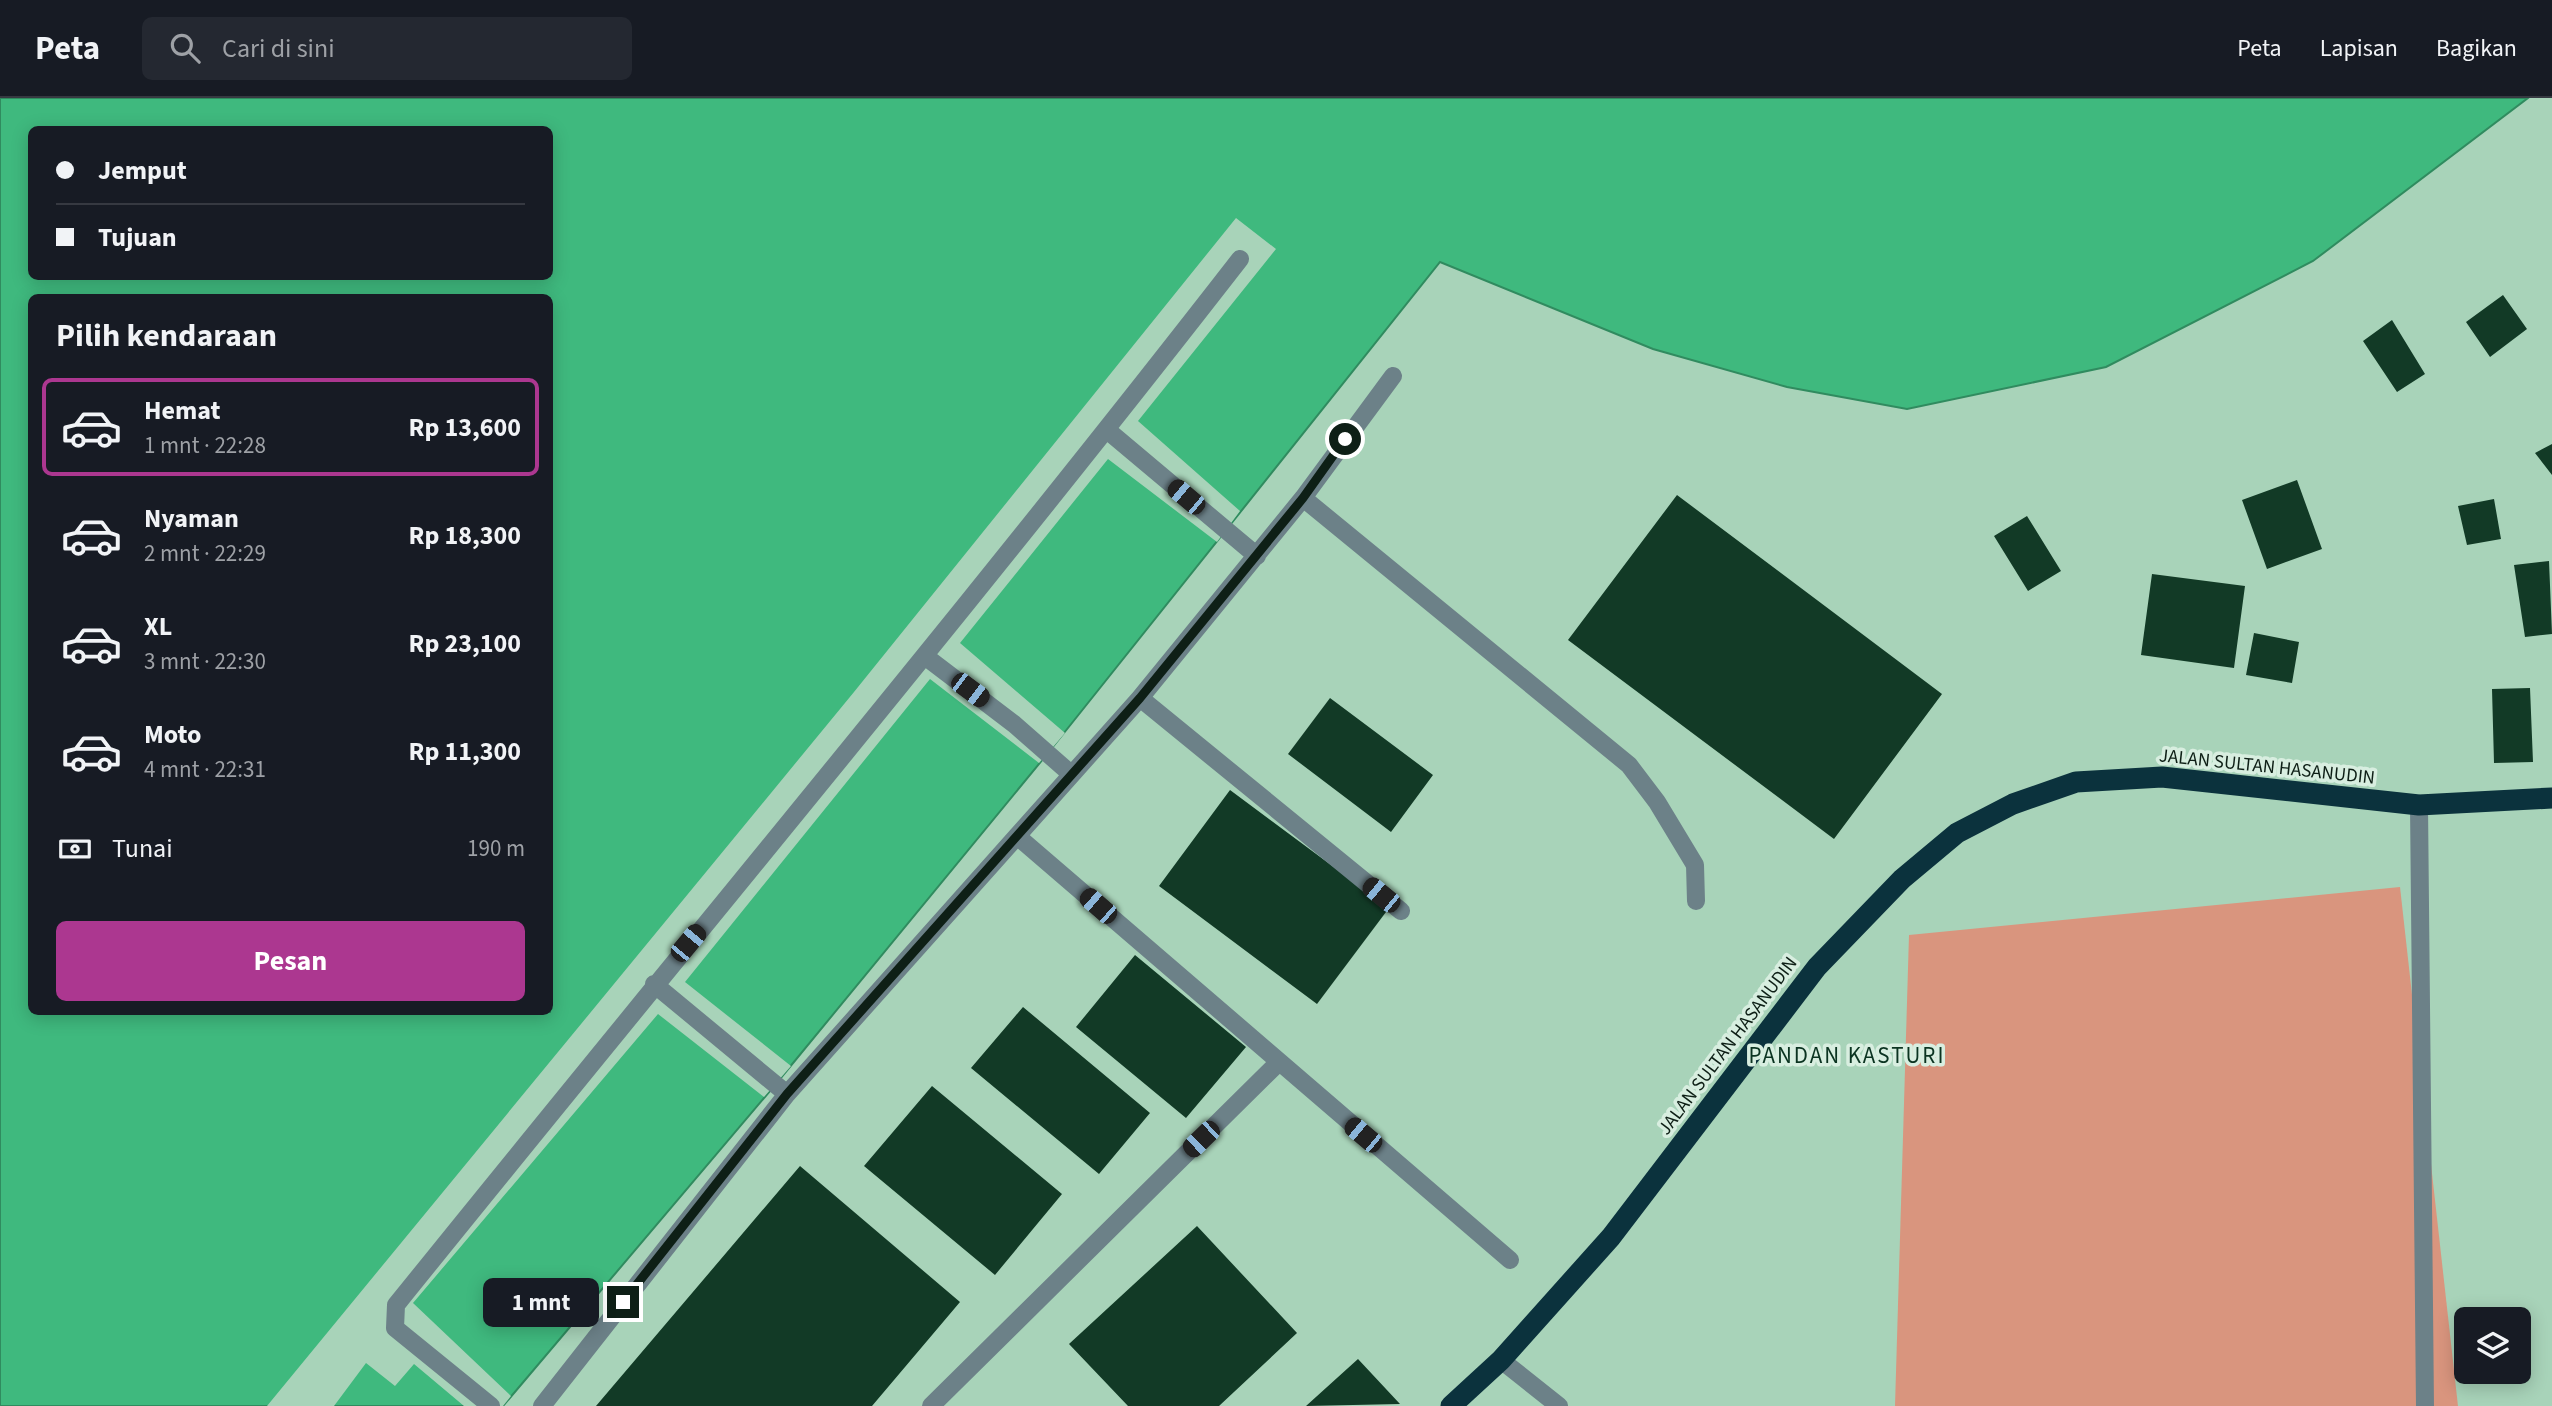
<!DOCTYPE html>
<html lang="id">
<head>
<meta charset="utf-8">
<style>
	:root { --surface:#171b24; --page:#242831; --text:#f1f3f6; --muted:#9ea1a6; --line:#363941; --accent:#ac3790 }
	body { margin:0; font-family:"Source Sans 3",sans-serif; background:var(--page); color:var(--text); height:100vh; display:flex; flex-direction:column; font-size:26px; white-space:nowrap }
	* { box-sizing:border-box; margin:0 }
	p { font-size:23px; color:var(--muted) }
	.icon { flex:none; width:38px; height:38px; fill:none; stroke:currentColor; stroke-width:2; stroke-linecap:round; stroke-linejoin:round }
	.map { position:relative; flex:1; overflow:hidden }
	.panel { position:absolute; left:28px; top:196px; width:525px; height:721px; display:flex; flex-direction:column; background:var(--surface); border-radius:10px; box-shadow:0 4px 18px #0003 }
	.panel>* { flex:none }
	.top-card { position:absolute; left:28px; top:28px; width:525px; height:154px; border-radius:10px; box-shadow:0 4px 18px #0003; display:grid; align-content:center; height:154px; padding:0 28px; background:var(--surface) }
	.fabs { position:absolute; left:2454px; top:1209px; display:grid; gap:14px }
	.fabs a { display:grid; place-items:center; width:77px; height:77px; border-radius:10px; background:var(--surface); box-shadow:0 4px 18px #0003; font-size:35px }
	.end { position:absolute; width:32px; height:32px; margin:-16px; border:9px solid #0e1f16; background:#fff; box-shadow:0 0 0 4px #fff }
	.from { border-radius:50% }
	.bubble { position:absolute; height:49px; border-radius:10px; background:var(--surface); box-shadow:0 4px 18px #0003; font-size:23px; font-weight:700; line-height:49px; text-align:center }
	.car { position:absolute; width:21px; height:42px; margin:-21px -10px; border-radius:9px; box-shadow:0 0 5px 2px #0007; background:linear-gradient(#222 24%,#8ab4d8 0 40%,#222 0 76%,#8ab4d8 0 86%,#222 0) }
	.top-card b { display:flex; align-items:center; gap:24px; height:66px; font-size:26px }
	.top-card b+b { border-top:2px solid var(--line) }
	.top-card i { width:18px; height:18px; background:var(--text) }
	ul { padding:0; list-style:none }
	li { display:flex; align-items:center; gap:21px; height:98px; margin:0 14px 10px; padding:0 14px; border:4px solid transparent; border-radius:10px }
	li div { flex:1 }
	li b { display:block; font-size:26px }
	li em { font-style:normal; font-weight:700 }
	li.current { border-color:var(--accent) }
	li>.icon { width:63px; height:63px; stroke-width:1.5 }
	h2 { padding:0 28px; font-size:32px; line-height:84px }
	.pay { display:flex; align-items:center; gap:18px; height:77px; padding:0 28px; font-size:26px }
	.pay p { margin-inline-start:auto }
	.button { display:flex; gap:14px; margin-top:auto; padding:14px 28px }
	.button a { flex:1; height:80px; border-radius:10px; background:var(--accent); color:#fff; font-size:28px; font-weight:700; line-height:80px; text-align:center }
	header { display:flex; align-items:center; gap:42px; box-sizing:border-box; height:98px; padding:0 35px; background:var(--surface); border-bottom:2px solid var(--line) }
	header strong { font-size:33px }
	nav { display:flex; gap:38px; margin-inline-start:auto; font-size:24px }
	.search { width:490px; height:63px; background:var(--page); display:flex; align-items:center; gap:18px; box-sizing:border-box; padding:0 24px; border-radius:10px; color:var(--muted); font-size:26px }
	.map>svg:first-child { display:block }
</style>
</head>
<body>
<header>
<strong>Peta</strong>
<div class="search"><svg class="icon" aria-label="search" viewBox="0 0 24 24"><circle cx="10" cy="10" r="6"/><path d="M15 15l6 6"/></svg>Cari di sini</div>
<nav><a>Peta</a><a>Lapisan</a><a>Bagikan</a></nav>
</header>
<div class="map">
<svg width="2552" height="1308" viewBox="0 0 2552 1308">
	<rect width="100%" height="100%" fill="#a8d3b9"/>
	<path fill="#d9957e" d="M 2400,789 L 2458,1308 L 1895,1308 L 1909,837 Z"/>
	<path fill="#3fb97e" stroke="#308b5f" stroke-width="2" fill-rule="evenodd" d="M 0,0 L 2528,0 L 2313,163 L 2106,269 L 1907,311 L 1787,289 L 1653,251 L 1440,164 L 1048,655 L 775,987 L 503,1308 L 0,1308 ZM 32,32 L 550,32 L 550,178 L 32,178 ZM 32,200 L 550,200 L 550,914 L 32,914 Z"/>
	<path fill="#a8d3b9" d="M 1236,120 L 1276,151 L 1138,323 L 1240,413 L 1217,444 L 1108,361 L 960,545 L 1065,635 L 1048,655 L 1039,665 L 930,581 L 685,884 L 791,968 L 764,999 L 658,916 L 413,1205 L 511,1298 L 503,1308 L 464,1308 L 414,1266 L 395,1288 L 366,1265 L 334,1308 L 267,1308 L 854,594 Z"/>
	<path fill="#123a26" d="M 2503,197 L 2527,231 L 2490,259 L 2466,224 Z
		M 2392,222 L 2425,276 L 2397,294 L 2363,243 Z
		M 2552,346 L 2552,377 L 2535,355 Z
		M 2297,382 L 2322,451 L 2267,471 L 2242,402 Z
		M 1677,397 L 1942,596 L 1834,741 L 1568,542 Z
		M 2494,401 L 2501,441 L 2467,447 L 2458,408 Z
		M 2027,418 L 2061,473 L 2028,493 L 1994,438 Z
		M 2549,463 L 2552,536 L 2525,539 L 2514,467 Z
		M 2152,476 L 2245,488 L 2234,570 L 2141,557 Z
		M 2254,535 L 2299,544 L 2292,585 L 2246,577 Z
		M 2530,590 L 2533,664 L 2494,665 L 2492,591 Z
		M 1330,600 L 1433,677 L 1391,734 L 1288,656 Z
		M 1230,692 L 1389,810 L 1317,906 L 1159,788 Z
		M 1135,857 L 1246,949 L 1186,1020 L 1076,929 Z
		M 1023,909 L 1150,1015 L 1099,1076 L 971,970 Z
		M 932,988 L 1062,1096 L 995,1177 L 864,1068 Z
		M 800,1068 L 960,1204 L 872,1308 L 596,1308 Z
		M 1197,1128 L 1297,1235 L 1219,1308 L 1128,1308 L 1069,1246 Z
		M 1358,1261 L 1400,1306 L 1306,1308 Z"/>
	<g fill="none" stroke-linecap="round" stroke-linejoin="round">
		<path stroke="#6c8188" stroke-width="18" d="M 1107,332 L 1257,458
			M 1303,400 L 1629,667 L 1657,704 L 1695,767 L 1696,803
			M 926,559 L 1014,626 L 1071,676
			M 1140,600 L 1401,813
			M 2419,707 L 2425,1308
			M 1017,738 L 1510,1162
			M 654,886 L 787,996
			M 1501,1262 L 1559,1308
			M 491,1308 L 395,1230 L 396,1207 C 677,858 965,515 1240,161
			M 542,1308 L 787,996 L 1140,600 L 1303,400 L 1393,278
			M 931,1308 L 1278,965"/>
		<path stroke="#0b323d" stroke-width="21" d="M 1451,1308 L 1501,1262 L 1611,1139 L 1817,869 L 1902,781 L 1957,735 L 2013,706 L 2076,684 L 2162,679 L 2419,707 L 2552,700"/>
	</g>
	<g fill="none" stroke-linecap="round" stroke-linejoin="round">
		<path stroke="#0e1f16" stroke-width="9" d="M 623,1204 L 787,996 L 1140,600 L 1303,400 L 1345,341"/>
	</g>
	<g text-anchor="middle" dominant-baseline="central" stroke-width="7" stroke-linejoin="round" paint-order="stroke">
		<g font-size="19" fill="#0e1f16" stroke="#d8eee0">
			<text transform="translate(2267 669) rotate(6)">JALAN SULTAN HASANUDIN</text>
			<text transform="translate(1728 948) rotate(-53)">JALAN SULTAN HASANUDIN</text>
		</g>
		<g font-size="23" letter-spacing="2" fill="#0b3421" stroke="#d8eee0">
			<text x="1847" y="957">PANDAN KASTURI</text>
		</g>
	</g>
</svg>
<div class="fabs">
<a><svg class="icon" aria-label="layers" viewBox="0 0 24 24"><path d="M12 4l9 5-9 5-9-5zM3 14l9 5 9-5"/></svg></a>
</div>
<i class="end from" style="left:1345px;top:341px"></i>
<i class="end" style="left:623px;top:1204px"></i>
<div class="bubble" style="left:483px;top:1180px;width:116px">1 mnt</div>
<i class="car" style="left:1186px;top:399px;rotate:310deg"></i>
<i class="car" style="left:970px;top:592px;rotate:127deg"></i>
<i class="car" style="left:1381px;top:797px;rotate:309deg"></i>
<i class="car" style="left:1098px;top:808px;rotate:311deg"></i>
<i class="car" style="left:688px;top:845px;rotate:40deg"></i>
<i class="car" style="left:1363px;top:1037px;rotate:310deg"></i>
<i class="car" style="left:1201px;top:1041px;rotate:226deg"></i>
<div class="top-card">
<b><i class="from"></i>Jemput</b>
<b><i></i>Tujuan</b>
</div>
<section class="panel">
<h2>Pilih kendaraan</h2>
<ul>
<li class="current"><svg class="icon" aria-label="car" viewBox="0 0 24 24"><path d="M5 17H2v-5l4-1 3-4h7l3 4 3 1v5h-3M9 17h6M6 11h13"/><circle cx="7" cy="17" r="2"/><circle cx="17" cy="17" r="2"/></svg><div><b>Hemat</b><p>1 mnt · 22:28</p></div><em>Rp 13,600</em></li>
<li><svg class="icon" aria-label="car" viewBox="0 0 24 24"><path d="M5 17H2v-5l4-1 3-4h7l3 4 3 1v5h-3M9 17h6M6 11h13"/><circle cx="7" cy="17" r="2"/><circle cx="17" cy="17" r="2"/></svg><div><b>Nyaman</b><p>2 mnt · 22:29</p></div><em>Rp 18,300</em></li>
<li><svg class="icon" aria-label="car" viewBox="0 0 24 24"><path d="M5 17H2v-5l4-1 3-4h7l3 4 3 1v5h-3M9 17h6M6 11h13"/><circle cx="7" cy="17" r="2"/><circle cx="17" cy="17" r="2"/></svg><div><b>XL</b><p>3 mnt · 22:30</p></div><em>Rp 23,100</em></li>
<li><svg class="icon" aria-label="car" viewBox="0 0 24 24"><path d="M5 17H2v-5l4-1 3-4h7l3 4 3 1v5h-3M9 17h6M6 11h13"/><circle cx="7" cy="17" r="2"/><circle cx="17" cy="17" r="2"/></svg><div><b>Moto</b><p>4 mnt · 22:31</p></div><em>Rp 11,300</em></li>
</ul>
<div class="pay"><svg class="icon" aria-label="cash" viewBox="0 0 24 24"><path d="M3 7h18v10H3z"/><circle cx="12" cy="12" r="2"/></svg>Tunai<p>190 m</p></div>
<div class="button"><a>Pesan</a></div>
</section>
</div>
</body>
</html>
